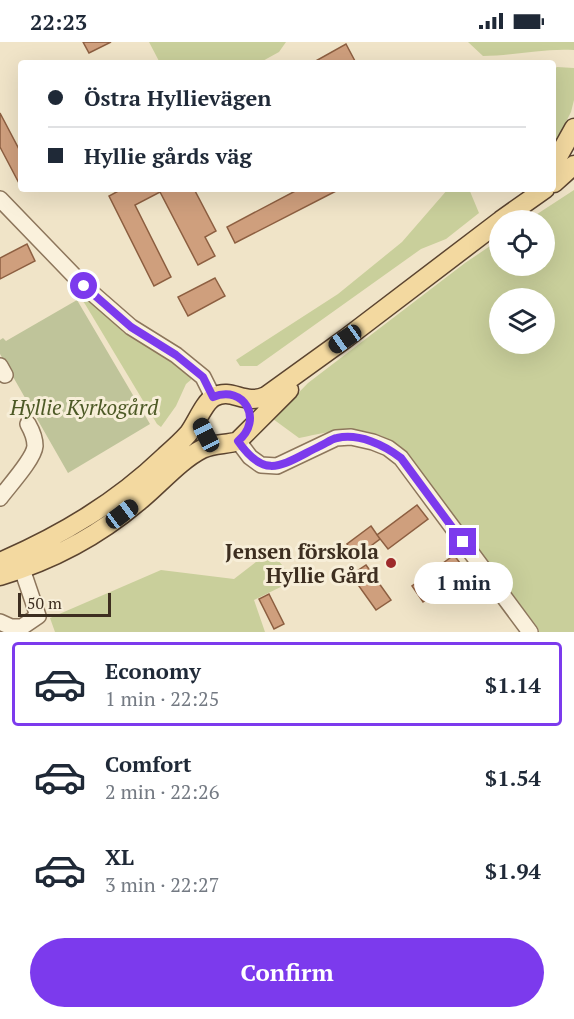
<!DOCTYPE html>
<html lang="en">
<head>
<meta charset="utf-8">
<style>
	:root { --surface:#fff; --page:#f6f6f7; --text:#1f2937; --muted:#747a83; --line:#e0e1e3; --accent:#7c3aed }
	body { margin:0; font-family:"PT Serif",serif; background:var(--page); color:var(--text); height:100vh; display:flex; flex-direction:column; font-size:22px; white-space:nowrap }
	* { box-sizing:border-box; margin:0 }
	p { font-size:20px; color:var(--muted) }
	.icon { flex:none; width:33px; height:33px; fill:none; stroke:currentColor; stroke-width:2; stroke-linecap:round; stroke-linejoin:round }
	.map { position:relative; height:590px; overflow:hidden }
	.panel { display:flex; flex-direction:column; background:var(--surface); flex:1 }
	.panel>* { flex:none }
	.top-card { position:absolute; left:18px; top:18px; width:538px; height:132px; border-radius:6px; box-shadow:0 6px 24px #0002; display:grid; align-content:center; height:132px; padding:0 30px; background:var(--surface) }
	.fabs { position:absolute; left:489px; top:168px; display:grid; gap:12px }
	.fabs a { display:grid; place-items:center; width:66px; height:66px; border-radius:50%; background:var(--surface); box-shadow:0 6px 24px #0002; font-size:30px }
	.scale { position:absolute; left:18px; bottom:15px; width:93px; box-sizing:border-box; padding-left:6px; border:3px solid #3d2e20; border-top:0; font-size:16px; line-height:21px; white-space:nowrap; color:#3d2e20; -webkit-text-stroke:4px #f7eed8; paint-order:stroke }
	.end { position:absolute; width:27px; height:27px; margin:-14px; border:8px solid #7c3aed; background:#fff; box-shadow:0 0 0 3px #fff }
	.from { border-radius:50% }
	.bubble { position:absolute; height:42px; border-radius:21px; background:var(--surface); box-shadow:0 6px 24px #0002; font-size:20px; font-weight:700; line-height:42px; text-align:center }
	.car { position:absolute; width:18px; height:36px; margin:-18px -9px; border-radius:8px; box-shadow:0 0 4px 2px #0007; background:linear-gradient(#222 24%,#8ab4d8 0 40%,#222 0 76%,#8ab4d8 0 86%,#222 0) }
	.top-card b { display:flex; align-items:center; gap:21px; height:57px; font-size:22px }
	.top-card b+b { border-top:2px solid var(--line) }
	.top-card i { width:15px; height:15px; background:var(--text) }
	ul { padding:10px 0 0; list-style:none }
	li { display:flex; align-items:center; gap:18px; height:84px; margin:0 12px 9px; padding:0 18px; border:3px solid transparent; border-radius:6px }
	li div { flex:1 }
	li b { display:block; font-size:22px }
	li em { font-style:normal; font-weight:700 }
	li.active { border-color:var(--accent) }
	li>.icon { width:54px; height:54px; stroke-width:1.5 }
	.cta { display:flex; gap:12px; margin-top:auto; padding:12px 30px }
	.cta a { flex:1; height:69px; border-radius:36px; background:var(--accent); color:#fff; font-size:24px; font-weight:700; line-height:69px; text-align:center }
	.status { display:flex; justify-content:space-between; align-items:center; height:42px; padding:0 30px; background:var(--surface); direction:ltr }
	.status svg { height:16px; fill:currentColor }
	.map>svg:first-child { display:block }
</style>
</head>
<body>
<div class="status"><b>22:23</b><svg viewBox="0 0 49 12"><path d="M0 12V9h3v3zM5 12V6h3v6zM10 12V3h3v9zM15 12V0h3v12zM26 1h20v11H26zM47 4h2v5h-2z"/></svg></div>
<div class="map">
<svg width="574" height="590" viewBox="0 0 574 590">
	<rect width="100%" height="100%" fill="#f0e4c8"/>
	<path fill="#c9cf9b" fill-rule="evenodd" d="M 149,0 L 286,0 L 279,10 L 259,21 L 160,21 Z
		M 468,0 L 574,0 L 574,8 C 543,6 513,14 483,14 Z
		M 557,25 L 574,26 L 574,58 L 571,70 L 554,103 L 554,27 Z
		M 448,147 L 469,147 L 479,171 L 446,197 L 421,207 L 257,324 L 240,324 L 236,318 L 338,252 L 402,200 Z
		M 574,148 L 574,590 L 539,590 L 538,586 L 406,411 C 398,405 391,398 382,394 C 355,383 327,390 299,396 L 273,377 L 308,341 L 465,221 L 499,198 L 500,224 L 544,224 L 544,178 L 528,178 ZM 500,256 L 544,256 L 544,302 L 500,302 Z
		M 64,234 L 123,290 L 152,308 L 167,313 L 193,336 L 186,342 L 176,364 L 161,385 L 157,382 L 85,262 Z
		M 270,509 L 295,538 L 254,558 L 265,590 L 55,590 L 50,576 L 161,528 L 234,537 Z"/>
	<path fill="#bfc49a" d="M 77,258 L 150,382 L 68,431 L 0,312 L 0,298 L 3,296 L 6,299 Z"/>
	<path fill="#cf9f7d" stroke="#8d5f41" stroke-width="1.5" d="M 83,0 L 111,0 L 89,11 Z
		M 346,2 L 356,21 L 312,21 Z
		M 0,71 L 21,111 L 21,145 L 0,105 Z
		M 122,147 L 194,147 L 216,189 L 205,195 L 215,214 L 198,223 L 160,150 L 135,163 L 171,235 L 154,244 L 109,154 Z
		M 299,147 L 340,147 L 235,201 L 227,185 Z
		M 27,202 L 35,219 L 0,237 L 0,216 Z
		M 215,236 L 225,254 L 188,274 L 178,255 Z
		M 417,463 L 428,477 L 388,507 L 377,493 Z
		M 371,484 L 380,497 L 356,515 L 347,502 Z
		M 454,513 L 466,529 L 423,560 L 412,544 Z
		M 366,523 L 391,558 L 376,568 L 351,533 Z
		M 269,552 L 284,582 L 274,587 L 259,557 Z"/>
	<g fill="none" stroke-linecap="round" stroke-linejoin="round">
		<g stroke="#8d765c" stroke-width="18">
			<path id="minor" d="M 0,157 L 84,244 L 131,285 L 176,313 L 203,335 L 213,355
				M 0,324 L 5,333
				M 238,399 L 250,415 L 261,423 L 277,424 L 336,396 L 351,395 L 373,400 L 388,406 L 401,416 L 530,590
				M 0,456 C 8,445 34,417 35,404 C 35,396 32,389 28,382
				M 0,580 L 11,585 L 22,585 L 38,574 L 22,527 L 16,516"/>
		</g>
		<g stroke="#5b4430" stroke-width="21">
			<path id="major" d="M 554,122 L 574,86
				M 554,141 L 574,123
				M 501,178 L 545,147
				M 0,520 C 62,493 116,461 165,414 C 173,407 181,400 188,392 C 196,382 204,360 214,355 C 232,345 244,364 266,354 L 345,297 L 500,179
				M 0,534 C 50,519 98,494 138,460 C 158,444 180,418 202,407 C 214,401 227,403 238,399 L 289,348"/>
		</g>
		<use href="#minor" stroke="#faf1dc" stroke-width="15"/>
		<use href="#major" stroke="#f3d9a0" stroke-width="18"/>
	</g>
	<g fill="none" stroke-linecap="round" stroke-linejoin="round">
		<path stroke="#7c3aed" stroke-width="8" d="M 84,244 L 131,285 L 176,313 L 203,335 L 213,355 C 244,342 264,378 238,399 C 266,440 283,422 320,404 C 325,402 331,397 337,396 C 359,391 384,403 401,416 L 463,500"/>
	</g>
	<circle fill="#9e2a2b" stroke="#f7eed8" stroke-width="2" cx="391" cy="521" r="6"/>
	<g text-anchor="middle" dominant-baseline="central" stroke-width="6" stroke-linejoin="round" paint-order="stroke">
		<g font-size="21" font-style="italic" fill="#4d5a26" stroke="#f7eed8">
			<text x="84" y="365">Hyllie Kyrkogård</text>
		</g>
		<g font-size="21" font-weight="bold" fill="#3d2e20" stroke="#f7eed8" text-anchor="end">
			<text x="379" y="509">Jensen förskola<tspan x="379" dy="24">Hyllie Gård</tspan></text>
		</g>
	</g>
</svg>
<div class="fabs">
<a><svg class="icon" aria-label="locate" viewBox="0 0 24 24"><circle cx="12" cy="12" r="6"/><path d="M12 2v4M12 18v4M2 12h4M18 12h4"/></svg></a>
<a><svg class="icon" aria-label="layers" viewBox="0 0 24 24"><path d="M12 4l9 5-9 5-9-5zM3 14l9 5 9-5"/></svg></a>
</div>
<div class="scale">50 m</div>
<i class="end from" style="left:84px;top:244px"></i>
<i class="end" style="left:463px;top:500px"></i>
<div class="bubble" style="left:414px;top:520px;width:99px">1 min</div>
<i class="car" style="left:345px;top:297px;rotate:235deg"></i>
<i class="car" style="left:206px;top:393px;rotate:333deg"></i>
<i class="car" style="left:122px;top:472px;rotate:53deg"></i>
<div class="top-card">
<b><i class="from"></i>Östra Hyllievägen</b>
<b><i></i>Hyllie gårds väg</b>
</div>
</div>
<section class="panel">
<ul>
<li class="active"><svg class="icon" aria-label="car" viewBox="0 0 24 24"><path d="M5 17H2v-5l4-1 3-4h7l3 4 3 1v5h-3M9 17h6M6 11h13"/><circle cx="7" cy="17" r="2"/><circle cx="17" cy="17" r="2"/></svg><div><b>Economy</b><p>1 min · 22:25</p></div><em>$1.14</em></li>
<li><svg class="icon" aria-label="car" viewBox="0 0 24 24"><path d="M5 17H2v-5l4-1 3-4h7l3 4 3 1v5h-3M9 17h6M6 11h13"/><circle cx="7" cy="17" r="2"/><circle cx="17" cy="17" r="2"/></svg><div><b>Comfort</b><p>2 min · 22:26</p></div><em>$1.54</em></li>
<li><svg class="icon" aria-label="car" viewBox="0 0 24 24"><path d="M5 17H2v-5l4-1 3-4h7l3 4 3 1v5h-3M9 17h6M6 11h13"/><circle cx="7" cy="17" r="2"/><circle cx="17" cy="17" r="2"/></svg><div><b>XL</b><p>3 min · 22:27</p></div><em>$1.94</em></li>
</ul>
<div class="cta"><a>Confirm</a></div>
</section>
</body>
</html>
